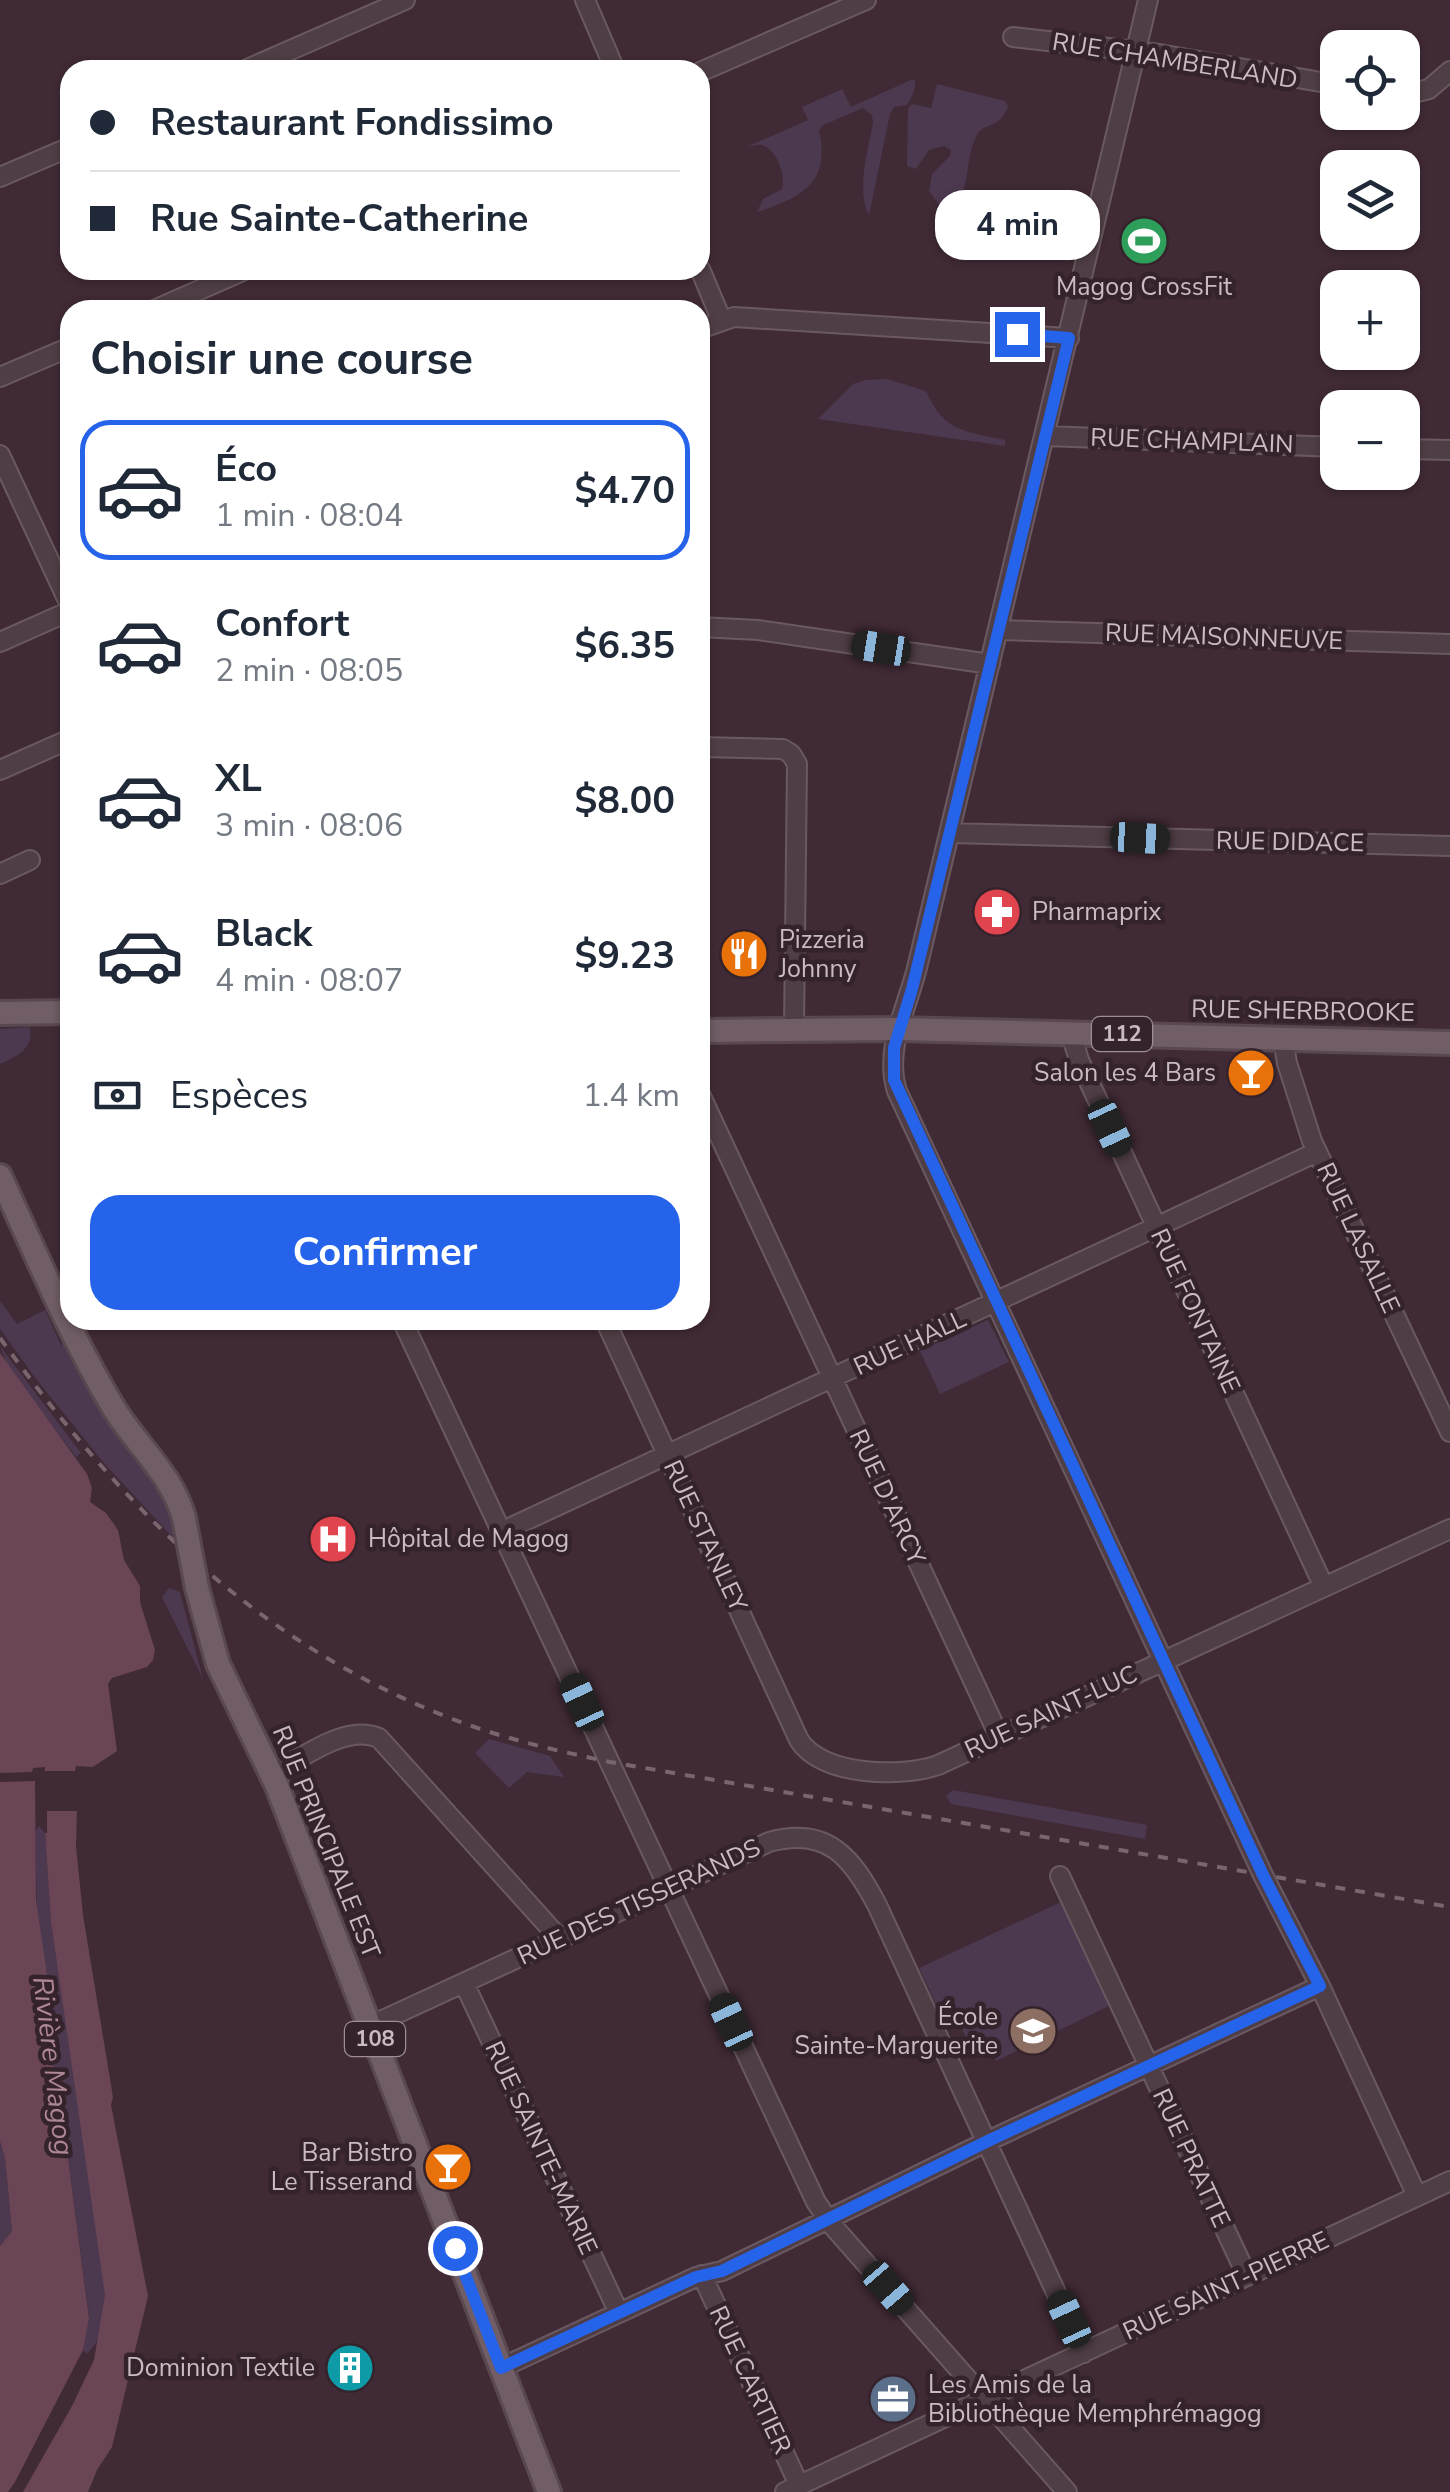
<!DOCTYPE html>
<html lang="fr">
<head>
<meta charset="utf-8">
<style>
	:root { --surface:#fff; --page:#f2f2f3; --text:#1f2937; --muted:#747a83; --line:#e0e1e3; --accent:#2563eb }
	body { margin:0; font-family:"Nunito Sans",sans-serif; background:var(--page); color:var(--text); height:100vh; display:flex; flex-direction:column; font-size:38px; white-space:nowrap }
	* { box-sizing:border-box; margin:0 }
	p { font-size:32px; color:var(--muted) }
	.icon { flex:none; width:55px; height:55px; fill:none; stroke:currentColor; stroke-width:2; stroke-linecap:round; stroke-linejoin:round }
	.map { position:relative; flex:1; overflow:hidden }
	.side { position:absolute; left:60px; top:300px; width:650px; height:1030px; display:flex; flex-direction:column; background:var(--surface); border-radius:30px; box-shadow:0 2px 8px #0004 }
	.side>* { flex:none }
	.hud { position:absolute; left:60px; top:60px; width:650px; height:220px; border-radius:30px; box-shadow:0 2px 8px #0004; display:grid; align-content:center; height:220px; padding:0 30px; background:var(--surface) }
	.controls { position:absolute; left:1320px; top:30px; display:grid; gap:20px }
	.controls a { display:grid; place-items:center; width:100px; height:100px; border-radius:20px; background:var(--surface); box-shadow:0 2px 8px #0004; font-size:50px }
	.end { position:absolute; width:45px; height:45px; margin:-22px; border:12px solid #2563eb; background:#fff; box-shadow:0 0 0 5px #fff }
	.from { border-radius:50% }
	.bubble { position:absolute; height:70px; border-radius:30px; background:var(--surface); box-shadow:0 2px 8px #0004; font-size:32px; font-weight:700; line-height:70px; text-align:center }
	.car { position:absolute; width:30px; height:60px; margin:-30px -15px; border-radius:12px; box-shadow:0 0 8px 2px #0007; background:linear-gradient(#222 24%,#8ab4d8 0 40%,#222 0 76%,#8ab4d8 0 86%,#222 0) }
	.hud b { display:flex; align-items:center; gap:35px; height:95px; font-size:38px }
	.hud b+b { border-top:2px solid var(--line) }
	.hud i { width:25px; height:25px; background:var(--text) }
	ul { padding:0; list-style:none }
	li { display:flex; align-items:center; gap:30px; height:140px; margin:0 20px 15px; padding:0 10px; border:5px solid transparent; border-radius:30px }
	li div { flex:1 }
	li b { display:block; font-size:38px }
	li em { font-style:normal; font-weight:700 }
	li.selected { border-color:var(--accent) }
	li>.icon { width:90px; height:90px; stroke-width:1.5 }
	h2 { padding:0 30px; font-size:45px; line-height:120px }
	.pay { display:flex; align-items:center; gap:25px; height:110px; padding:0 30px; font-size:38px }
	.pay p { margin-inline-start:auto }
	.primary-button { display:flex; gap:20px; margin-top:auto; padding:20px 30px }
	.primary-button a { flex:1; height:115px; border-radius:30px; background:var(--accent); color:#fff; font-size:40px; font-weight:700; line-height:115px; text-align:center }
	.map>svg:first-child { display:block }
</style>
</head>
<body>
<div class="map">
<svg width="1450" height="2492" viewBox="0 0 1450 2492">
	<rect width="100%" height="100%" fill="#402a35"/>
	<path fill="#4c3950" d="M 911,80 L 915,80 C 916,89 912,97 907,105 L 894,107 L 890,114 L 869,215 C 856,190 868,150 873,123 L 872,115 L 863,108 L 823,125 L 819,131 C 831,183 801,198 757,212 L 763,199 L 782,189 C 786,176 777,148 761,145 C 758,144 747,147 744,148 L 808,120 L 802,107 L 842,89 L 851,107 Z
		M 937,84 L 1005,101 L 1008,106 C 1000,131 984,120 976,137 C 964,159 972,196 949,210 L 941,207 L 929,191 L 932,174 L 950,156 L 951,150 L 944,146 L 929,150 L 916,169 L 907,166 L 908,108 L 912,104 L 931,108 Z
		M 887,379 L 926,391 C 944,432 964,431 1005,440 L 1005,446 L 818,419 L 853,384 L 865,380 Z
		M 30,1027 C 33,1050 18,1056 0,1064 L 0,1029 Z
		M 0,1301 L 17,1324 L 45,1310 L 61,1345 L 65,1344 L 171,1507 L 177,1542 L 104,1463 L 36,1379 L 0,1329 Z
		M 988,1320 L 1009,1362 L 940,1394 L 920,1351 Z
		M 0,1346 L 81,1453 L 76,1457 L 7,1366 Z
		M 169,1588 L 180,1592 L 203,1679 L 162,1597 Z
		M 489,1739 L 550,1756 L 564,1777 L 527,1772 L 509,1788 L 475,1753 Z
		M 953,1790 L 1147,1825 L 1145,1839 L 951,1804 L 946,1796 Z
		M 39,1826 L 45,1833 L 51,1922 L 105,2278 C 106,2304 107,2335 87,2354 L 83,2350 L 89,2315 L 63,2120 L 41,1993 L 41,1980 L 47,1973 L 37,1916 L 35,1831 Z
		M 1061,1902 L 1109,2006 L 996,2061 L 992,2052 L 984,2056 L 981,2051 L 974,2054 L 957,2019 L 945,2024 L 919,1968 Z
		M 0,2141 L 5,2158 L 12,2231 L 0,2246 Z"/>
	<path fill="#694556" d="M 0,1353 L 87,1474 L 92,1488 L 90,1502 L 106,1513 L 118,1530 L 124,1560 L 140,1586 L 140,1602 L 155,1650 L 153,1660 L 147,1667 L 112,1678 L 108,1684 L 117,1751 L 93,1767 L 76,1766 L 75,1771 L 45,1771 L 45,1767 L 33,1768 L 32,1772 L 0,1773 Z
		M 35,1781 L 36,1900 L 47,1974 L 42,1980 L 41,1993 L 63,2120 L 89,2318 L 83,2350 L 15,2482 L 8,2492 L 0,2492 L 0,2246 L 12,2231 L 5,2158 L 0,2141 L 0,1782 Z
		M 47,1811 L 77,1811 L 76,1846 L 83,1915 L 113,2097 L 111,2105 L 148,2296 L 112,2447 L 97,2470 L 88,2492 L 23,2492 L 72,2406 L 94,2360 L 105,2295 L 51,1922 L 45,1833 L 47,1833 Z"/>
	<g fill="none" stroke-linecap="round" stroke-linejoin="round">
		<g stroke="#6a5961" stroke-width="22">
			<path id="minor" d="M 585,0 L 615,70
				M 1148,0 L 917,968 C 907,1008 884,1049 897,1091 L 1263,1875 L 1320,1986 L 1417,2196
				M 1013,37 L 1153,53 L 1338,85
				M 245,70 L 405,0
				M 700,72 L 866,0
				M 1402,96 L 1429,89 L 1450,71
				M 0,177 L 70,147
				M 700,269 L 721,319
				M 154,310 L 245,270
				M 700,329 L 734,317 L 1069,338
				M 0,377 L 70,347
				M 1046,436 L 1338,447
				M 1402,449 L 1450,450
				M 0,455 L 70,605
				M 700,627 L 758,630 L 990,664
				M 999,630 L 1450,644
				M 0,642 L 70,611
				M 700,747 L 783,749 L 791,754 L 797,764 L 794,1028
				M 0,770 L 70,739
				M 950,833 L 1450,846
				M 0,874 L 30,860
				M 1071,1033 L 1079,1060 L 1324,1587
				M 1283,1038 L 1287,1063 L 1312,1141 L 1450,1432
				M 700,1094 L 999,1736
				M 402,1320 L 816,2202 L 831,2224 L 1067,2492
				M 605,1320 L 799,1740 C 821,1776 902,1778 938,1765 L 1450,1529
				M 501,1532 L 1317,1152
				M 272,1774 C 301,1759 346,1723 379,1738 L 560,1939
				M 1060,1876 L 1247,2276
				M 464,1983 L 619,2313
				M 370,2026 L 769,1842 C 827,1826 852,1857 877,1905 L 1084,2353
				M 702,2275 L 799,2485
				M 501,2368 L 696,2277 L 722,2271 L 988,2141 L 1320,1986
				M 785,2492 L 1450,2181"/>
		</g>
		<g stroke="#59484f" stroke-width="28">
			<path id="major" d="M 0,1013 L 70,1012
				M 700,1031 L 898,1029 L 1450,1043
				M 0,1176 C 36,1254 69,1333 113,1407 C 136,1445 172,1474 184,1518
				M 197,1588 L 218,1664 L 277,1786 L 549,2492"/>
		</g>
		<use href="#minor" stroke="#503e46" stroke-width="18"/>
		<use href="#major" stroke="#705d66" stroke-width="22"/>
		<path stroke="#79656e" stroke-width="4" stroke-dasharray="10 10" stroke-linecap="butt" d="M 0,1338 C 122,1507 256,1644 455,1720 C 505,1739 558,1751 610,1762 L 1450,1907"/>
		<g stroke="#59484f" stroke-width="28" stroke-linecap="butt">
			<path id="major-bridge" d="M 184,1518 L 197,1588"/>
		</g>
		<use href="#major-bridge" stroke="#705d66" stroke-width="22"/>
	</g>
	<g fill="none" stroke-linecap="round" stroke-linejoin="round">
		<path stroke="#2563eb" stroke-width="12" d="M 455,2248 L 501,2368 L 696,2277 L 722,2271 L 988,2141 L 1320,1986 L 1263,1875 L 894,1080 L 894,1048 L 912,989 L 1069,338 L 1017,334"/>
	</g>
	<defs>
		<g id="stadium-disc" transform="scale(2.5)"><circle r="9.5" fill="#2e9e5b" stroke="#35232b"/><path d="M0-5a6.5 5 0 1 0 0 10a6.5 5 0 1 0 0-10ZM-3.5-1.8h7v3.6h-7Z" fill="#fff"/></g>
		<g id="pharmacy-disc" transform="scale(2.5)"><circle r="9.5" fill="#e0444e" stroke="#35232b"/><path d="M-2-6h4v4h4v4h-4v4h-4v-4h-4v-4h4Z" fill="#fff"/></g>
		<g id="restaurant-disc" transform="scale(2.5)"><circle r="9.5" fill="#e8710a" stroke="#35232b"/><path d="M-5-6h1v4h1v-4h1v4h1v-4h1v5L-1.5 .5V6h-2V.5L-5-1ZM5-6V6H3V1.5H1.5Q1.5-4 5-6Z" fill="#fff"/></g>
		<g id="bar-disc" transform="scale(2.5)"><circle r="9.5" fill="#e8710a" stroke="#35232b"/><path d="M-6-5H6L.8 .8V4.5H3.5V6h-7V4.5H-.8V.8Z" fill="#fff"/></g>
		<g id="hospital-disc" transform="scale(2.5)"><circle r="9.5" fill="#e0444e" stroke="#35232b"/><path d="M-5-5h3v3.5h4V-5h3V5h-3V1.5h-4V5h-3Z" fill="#fff"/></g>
		<g id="school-disc" transform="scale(2.5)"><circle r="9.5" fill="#8d6e63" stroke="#35232b"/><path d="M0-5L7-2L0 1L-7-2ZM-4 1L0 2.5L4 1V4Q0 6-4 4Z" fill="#fff"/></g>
		<g id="building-disc" transform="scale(2.5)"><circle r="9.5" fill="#0f9aa8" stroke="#35232b"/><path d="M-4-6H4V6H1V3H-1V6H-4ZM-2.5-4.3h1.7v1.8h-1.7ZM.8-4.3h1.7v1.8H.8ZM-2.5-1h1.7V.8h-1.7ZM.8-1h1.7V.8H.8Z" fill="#fff"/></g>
		<g id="office-disc" transform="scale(2.5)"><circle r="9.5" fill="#5c6f8a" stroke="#35232b"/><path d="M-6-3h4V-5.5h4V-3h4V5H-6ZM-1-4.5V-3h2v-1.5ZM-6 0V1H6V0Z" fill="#fff"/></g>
	</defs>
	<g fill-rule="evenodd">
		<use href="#stadium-disc" x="1144" y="241"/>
		<use href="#pharmacy-disc" x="997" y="912"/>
		<use href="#restaurant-disc" x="744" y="954"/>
		<use href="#bar-disc" x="1251" y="1073"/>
		<use href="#hospital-disc" x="333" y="1539"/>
		<use href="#school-disc" x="1033" y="2031"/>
		<use href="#bar-disc" x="448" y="2167"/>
		<use href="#building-disc" x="350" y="2368"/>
		<use href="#office-disc" x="893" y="2399"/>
	</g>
	<g text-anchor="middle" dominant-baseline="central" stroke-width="9" stroke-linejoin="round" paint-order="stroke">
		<g fill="#35232b" stroke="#9d8d95" stroke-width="2.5">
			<rect x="1092" y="1017" width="60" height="34" rx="8"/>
			<rect x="345" y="2022" width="60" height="34" rx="8"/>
		</g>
		<g font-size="22" font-weight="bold" fill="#cabbc2">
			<text x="1122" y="1034">112</text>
			<text x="375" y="2039">108</text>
		</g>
		<g font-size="25" fill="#cabbc2" stroke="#35232b">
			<text transform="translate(1175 61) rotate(9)">RUE CHAMBERLAND</text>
			<text transform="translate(1192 441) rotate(2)">RUE CHAMPLAIN</text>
			<text transform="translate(1224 637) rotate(2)">RUE MAISONNEUVE</text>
			<text transform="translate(1290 842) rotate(1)">RUE DIDACE</text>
			<text transform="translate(1303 1011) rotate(1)">RUE SHERBROOKE</text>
			<text transform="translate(1358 1238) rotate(65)">RUE LASALLE</text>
			<text transform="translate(1195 1311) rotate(65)">RUE FONTAINE</text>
			<text transform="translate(910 1343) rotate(-25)">RUE HALL</text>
			<text transform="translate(887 1497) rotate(65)">RUE D'ARCY</text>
			<text transform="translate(705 1536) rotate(65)">RUE STANLEY</text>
			<text transform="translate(1051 1712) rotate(-25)">RUE SAINT-LUC</text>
			<text transform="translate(326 1842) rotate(68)">RUE PRINCIPALE EST</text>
			<text transform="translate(639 1902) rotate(-25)">RUE DES TISSERANDS</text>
			<text transform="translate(541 2148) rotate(65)">RUE SAINTE-MARIE</text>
			<text transform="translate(1191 2158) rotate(65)">RUE PRATTE</text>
			<text transform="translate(1226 2286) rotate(-25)">RUE SAINT-PIERRE</text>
			<text transform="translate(750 2380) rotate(65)">RUE CARTIER</text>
		</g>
		<g font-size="25" fill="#cabbc2" stroke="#35232b" text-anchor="start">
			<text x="1144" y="287" text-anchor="middle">Magog CrossFit</text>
			<text x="1032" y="912">Pharmaprix</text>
			<text x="779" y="940">Pizzeria<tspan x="779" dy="29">Johnny</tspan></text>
			<text x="1216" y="1073" text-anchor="end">Salon les 4 Bars</text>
			<text x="368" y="1539">Hôpital de Magog</text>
			<text x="998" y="2017" text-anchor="end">École<tspan x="998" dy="29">Sainte-Marguerite</tspan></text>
			<text x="413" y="2153" text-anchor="end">Bar Bistro<tspan x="413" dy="29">Le Tisserand</tspan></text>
			<text x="315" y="2368" text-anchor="end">Dominion Textile</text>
			<text x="928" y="2385">Les Amis de la<tspan x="928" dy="29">Bibliothèque Memphrémagog</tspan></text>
		</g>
		<g font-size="28" font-style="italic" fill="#ad8698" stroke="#35232b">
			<text transform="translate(53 2066) rotate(83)">Rivière Magog</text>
		</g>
	</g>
</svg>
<div class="controls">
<a><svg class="icon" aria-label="locate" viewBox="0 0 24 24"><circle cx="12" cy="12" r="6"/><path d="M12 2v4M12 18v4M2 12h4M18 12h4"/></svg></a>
<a><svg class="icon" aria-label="layers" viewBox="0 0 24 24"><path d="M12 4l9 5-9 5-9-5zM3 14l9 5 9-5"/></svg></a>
<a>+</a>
<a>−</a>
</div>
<i class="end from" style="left:455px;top:2248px"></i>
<i class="end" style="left:1017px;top:334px"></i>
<div class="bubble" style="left:935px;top:190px;width:165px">4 min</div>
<i class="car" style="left:881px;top:648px;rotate:279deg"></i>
<i class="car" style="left:1140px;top:838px;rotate:93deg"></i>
<i class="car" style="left:1110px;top:1128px;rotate:155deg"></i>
<i class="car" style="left:582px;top:1702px;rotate:335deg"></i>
<i class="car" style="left:731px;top:2022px;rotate:335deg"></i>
<i class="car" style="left:888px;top:2288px;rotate:139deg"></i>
<i class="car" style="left:1069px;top:2319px;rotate:335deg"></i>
<div class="hud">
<b><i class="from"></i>Restaurant Fondissimo</b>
<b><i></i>Rue Sainte-Catherine</b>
</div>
<section class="side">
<h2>Choisir une course</h2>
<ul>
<li class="selected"><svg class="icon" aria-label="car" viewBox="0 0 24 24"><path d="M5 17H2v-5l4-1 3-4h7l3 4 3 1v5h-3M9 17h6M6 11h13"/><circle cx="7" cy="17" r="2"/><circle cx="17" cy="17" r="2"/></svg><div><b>Éco</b><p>1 min · 08:04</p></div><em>$4.70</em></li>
<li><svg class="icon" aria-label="car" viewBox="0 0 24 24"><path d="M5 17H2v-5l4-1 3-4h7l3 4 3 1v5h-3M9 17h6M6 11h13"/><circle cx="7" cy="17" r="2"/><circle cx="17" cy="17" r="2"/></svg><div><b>Confort</b><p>2 min · 08:05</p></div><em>$6.35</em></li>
<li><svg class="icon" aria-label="car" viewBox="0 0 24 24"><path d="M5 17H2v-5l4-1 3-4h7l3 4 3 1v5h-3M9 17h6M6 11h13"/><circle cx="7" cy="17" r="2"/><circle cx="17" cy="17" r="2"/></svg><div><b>XL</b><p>3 min · 08:06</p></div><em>$8.00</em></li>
<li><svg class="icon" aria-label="car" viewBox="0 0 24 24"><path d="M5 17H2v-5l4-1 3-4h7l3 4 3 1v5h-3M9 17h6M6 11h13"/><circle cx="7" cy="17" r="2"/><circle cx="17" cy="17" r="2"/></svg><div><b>Black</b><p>4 min · 08:07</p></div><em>$9.23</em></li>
</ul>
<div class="pay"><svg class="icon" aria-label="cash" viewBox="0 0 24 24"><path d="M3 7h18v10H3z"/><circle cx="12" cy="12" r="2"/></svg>Espèces<p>1.4 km</p></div>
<div class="primary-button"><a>Confirmer</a></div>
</section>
</div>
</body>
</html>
